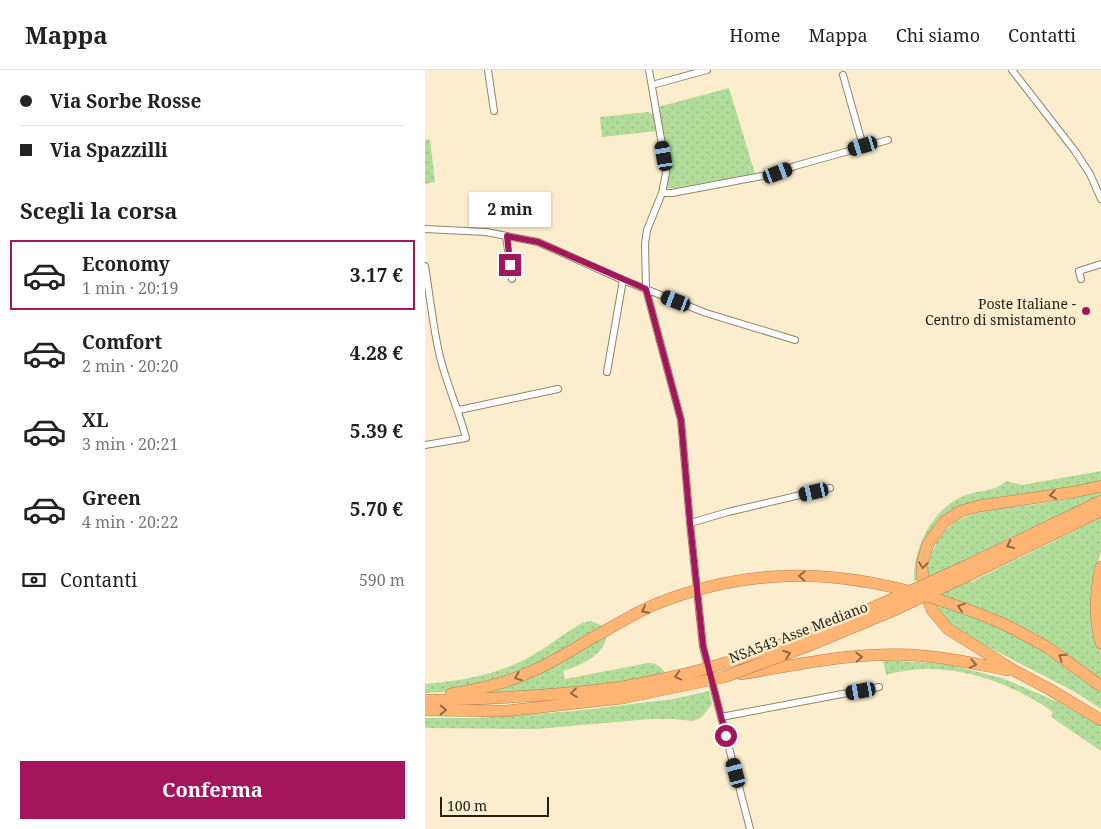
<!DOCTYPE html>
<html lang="it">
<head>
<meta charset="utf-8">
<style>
	:root { --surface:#fff; --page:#f6f6f6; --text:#222; --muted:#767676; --line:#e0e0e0; --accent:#a4165b }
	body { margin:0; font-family:"Noto Serif",serif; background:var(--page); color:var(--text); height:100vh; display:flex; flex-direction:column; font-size:19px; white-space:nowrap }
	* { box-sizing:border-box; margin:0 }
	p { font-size:16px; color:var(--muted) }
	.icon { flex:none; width:28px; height:28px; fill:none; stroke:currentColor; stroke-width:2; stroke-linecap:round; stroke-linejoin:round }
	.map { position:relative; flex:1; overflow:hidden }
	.drawer { display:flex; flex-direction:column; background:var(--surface); width:425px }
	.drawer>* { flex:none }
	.guide { display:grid; align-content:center; height:110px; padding:0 20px; background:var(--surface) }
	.scale { position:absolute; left:15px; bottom:12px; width:109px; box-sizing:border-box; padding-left:5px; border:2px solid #231e13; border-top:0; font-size:14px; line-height:18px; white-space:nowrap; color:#231e13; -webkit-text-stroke:4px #fbedce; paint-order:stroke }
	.end { position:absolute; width:22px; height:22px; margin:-11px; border:6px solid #a4165b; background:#fff; box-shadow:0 0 0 2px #fff }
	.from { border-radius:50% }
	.bubble { position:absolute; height:35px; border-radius:0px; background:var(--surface); box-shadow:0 1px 4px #0004; font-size:16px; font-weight:700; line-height:35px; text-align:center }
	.car { position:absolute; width:15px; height:30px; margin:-15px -8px; border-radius:6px; box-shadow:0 0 4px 1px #0007; background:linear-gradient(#222 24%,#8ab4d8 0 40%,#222 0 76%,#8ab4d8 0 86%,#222 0) }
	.guide b { display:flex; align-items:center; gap:18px; height:48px; font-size:19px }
	.guide b+b { border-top:1px solid var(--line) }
	.guide i { width:12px; height:12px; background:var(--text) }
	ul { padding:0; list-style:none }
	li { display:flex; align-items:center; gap:15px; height:70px; margin:0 10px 8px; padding:0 10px; border:2px solid transparent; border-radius:0px }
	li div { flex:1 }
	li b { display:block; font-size:19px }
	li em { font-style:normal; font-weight:700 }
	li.current { border-color:var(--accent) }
	li>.icon { width:45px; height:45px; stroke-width:1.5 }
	h2 { padding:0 20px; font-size:22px; line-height:60px }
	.pay { display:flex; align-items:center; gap:12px; height:55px; padding:0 20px; font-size:19px }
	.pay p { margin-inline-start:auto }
	.action { display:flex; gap:10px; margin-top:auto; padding:10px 20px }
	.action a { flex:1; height:58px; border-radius:0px; background:var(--accent); color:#fff; font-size:20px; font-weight:700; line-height:58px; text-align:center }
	header { display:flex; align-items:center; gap:30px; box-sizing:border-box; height:70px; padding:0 25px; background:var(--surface); border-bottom:1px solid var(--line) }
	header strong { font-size:24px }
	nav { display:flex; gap:28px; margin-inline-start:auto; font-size:18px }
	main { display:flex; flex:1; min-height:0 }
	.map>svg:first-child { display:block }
</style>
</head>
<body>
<header>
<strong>Mappa</strong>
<nav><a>Home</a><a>Mappa</a><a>Chi siamo</a><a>Contatti</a></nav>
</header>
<main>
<section class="drawer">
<div class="guide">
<b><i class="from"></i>Via Sorbe Rosse</b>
<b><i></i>Via Spazzilli</b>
</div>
<h2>Scegli la corsa</h2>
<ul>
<li class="current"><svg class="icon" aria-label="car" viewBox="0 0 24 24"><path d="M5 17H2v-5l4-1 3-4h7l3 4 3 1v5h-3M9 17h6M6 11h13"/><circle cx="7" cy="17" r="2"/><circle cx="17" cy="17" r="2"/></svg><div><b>Economy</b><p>1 min · 20:19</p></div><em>3.17 €</em></li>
<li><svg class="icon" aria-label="car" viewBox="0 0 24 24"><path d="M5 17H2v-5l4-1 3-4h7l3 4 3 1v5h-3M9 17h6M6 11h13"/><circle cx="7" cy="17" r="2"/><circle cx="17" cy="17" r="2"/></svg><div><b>Comfort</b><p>2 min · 20:20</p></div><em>4.28 €</em></li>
<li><svg class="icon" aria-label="car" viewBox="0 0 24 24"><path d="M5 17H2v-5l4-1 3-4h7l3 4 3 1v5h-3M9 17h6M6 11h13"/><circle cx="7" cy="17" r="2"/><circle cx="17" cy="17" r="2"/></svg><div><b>XL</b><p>3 min · 20:21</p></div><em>5.39 €</em></li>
<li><svg class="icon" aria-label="car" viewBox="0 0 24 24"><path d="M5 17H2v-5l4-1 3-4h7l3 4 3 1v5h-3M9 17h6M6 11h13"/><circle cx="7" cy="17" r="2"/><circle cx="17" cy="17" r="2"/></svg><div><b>Green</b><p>4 min · 20:22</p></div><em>5.70 €</em></li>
</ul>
<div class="pay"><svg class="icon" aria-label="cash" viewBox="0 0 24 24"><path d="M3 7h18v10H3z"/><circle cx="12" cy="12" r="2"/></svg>Contanti<p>590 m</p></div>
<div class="action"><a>Conferma</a></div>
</section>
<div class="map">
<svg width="676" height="759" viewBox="0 0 676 759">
	<defs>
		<pattern id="grass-dots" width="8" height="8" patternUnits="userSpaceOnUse" patternTransform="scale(1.25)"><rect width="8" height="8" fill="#b1dc9a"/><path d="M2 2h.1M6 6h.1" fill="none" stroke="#98bc84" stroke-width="1.8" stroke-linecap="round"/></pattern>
	</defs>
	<rect width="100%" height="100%" fill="#fbedce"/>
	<path fill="url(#grass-dots)" d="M 304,18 L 330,104 L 250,118 L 242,118 L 244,101 L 233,37 Z
		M 223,42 L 228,44 L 231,61 L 177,67 L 175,47 Z
		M 5,69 L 10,112 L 0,114 L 0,70 Z
		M 676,401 L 676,412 L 518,449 L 494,509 L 489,511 C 488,476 509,435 544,424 C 557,420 571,421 581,411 L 597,415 Z
		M 676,421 L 676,425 L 535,492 L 546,512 L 676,448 L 676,482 L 670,501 L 676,503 L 676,639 L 652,623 L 542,566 C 522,553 511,541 504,517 C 503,512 501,507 502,502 C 513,441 553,441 605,435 C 629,432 652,428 676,421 Z
		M 166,551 L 178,556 L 161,565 L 162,567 L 100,601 L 30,621 L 0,623 L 0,614 C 37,611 76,604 108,585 C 125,575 140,563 157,553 Z
		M 182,565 C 179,586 156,595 138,601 L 140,609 L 223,593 C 231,593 236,596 240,603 L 199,613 L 43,626 Z
		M 458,590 L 521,594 L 577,608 L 633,632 L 673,655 L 676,657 L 676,681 L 629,649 L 626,646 L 628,642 C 581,609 518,588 461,605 Z
		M 284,621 L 287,634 L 276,648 L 267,651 L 249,649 L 226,649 L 111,659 L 0,658 L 0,648 L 51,648 L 150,641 L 248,629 Z"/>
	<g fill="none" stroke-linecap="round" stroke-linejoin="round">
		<g stroke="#918469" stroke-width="8">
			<path id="street" d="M 63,0 L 69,41
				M 224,0 L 239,86 L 241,103 L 237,123 L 222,160 L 220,174 L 221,219 L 256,350 L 265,453 L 278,577 L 325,759
				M 587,0 L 650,81 L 665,104 L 676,129
				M 418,5 L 438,76
				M 227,15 L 282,0
				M 237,123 L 247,123 L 353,103 L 370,96 L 463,70
				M 0,159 L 61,162 L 113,172 L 198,210 L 281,243 L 370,270
				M 81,166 L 87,209
				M 0,196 C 5,226 8,258 15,287 C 22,315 34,341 41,368 L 0,375
				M 656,209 L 654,201 L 676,194
				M 182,302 L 198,210
				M 34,340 L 133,319
				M 265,453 L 303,442 L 405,418
				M 296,647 L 454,617"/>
		</g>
		<g stroke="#b18052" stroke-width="12">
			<path id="highway" d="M 676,416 L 649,422 L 554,436 L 536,441 L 519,452 L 503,474 L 497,494 L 498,516 L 507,540 L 523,559 L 590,601 L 624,619 L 676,650
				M 543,495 L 676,431
				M 676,497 C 670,525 669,546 676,573
				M 546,504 L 676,441
				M 581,555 L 622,577 L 676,616
				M 316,604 C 376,594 438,580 499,586 C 527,588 555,595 582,600
				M 26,624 C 53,619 80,614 105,602 C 127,593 147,580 167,568
				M 0,630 C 66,629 131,626 197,617
				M 0,640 L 80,641 L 198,628"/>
		</g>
		<use href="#street" stroke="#fff" stroke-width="6"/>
		<use href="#highway" stroke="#feb574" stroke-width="11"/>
		<g stroke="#b18052" stroke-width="12" stroke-linecap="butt">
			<path id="highway-bridge" d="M 167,568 C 188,557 209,543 231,534 C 352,485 464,505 581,555
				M 197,617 C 229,611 262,605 293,595 C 380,570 461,532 543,495
				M 198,628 L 299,607 L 383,576 L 465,542 L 546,504"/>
		</g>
		<use href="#highway-bridge" stroke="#feb574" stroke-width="11"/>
	</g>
	<defs><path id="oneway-chevron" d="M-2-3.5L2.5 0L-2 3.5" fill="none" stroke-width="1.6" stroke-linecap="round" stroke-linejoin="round" transform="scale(1.25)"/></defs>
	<g stroke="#906a44">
		<use href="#oneway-chevron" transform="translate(628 425) rotate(172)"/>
		<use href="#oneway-chevron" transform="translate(585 475) rotate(155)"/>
		<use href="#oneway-chevron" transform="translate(498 495) rotate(97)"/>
		<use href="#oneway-chevron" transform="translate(377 506) rotate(-179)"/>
		<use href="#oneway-chevron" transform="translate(536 537) rotate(-162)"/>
		<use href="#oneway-chevron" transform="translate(220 540) rotate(152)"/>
		<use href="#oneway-chevron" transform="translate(362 584) rotate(-20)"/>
		<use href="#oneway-chevron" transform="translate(434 587) rotate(-3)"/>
		<use href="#oneway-chevron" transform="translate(637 587) rotate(-146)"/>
		<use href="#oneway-chevron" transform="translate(548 594) rotate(10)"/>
		<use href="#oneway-chevron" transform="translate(253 606) rotate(166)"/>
		<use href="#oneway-chevron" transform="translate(93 607) rotate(159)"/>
		<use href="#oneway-chevron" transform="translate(149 623) rotate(173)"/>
		<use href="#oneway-chevron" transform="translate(18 640) rotate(1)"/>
	</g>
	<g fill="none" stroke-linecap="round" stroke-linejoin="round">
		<path stroke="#a4165b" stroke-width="6" d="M 85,195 L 82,166 L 113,172 L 221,219 L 256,350 L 265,453 L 278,576 L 301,666"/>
	</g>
	<circle fill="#a4165b" stroke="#fbedce" stroke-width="2" cx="661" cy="241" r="5"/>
	<g text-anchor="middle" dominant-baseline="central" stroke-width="5" stroke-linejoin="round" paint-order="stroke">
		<g font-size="14" fill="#231e13" stroke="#fbedce" text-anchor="end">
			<text x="651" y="233">Poste Italiane -<tspan x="651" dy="16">Centro di smistamento</tspan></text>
		</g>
		<g font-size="14" fill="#231e13" stroke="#fbedce">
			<text transform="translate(373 562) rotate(-21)">NSA543 Asse Mediano</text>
		</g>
	</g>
</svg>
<div class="scale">100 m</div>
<i class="end from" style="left:301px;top:666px"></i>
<i class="end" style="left:85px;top:195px"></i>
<div class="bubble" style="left:44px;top:122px;width:82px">2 min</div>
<i class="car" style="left:438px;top:76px;rotate:253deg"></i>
<i class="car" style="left:239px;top:86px;rotate:350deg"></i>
<i class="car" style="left:353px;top:103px;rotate:69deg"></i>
<i class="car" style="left:251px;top:231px;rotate:291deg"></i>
<i class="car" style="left:389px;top:422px;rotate:257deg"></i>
<i class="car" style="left:436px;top:621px;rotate:260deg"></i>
<i class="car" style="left:311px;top:703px;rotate:345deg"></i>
</div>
</main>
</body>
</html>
